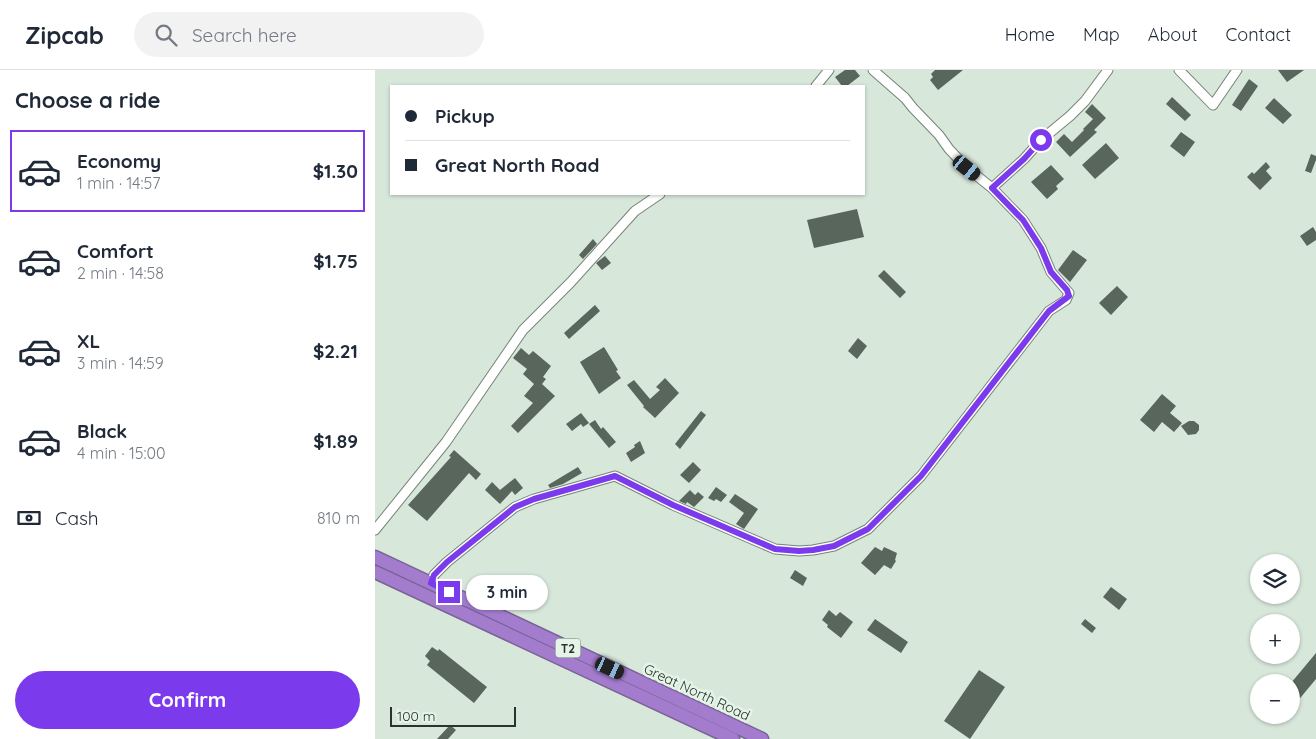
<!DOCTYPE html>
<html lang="en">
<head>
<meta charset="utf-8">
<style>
	:root { --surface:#fff; --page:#f2f2f3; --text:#1f2937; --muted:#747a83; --line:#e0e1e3; --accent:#7c3aed }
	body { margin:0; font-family:Quicksand,sans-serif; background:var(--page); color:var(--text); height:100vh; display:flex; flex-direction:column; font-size:19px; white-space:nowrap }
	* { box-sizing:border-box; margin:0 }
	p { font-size:16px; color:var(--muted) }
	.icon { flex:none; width:28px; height:28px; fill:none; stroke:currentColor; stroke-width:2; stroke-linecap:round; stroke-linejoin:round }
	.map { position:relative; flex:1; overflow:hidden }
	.details { display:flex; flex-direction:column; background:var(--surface); width:375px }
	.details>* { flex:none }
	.hud { position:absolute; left:15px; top:15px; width:475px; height:110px; border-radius:0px; box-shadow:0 1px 4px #0004; display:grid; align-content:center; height:110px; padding:0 15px; background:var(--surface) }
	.tools { position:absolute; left:875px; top:484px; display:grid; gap:10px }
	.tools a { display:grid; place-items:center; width:50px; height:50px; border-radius:50%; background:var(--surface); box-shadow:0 1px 4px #0004; font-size:25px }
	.scale { position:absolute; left:15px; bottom:12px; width:126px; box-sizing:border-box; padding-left:5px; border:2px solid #2c322d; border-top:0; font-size:14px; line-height:18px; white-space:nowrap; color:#2c322d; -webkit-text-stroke:4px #e4f5e7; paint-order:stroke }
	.end { position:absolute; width:22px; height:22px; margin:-11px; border:6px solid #7c3aed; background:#fff; box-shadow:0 0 0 2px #fff }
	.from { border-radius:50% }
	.bubble { position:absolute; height:35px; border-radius:18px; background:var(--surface); box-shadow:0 1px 4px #0004; font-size:16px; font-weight:700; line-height:35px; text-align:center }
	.car { position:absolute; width:15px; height:30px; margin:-15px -8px; border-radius:6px; box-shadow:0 0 4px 1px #0007; background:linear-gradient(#222 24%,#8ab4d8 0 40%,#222 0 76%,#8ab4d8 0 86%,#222 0) }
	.hud b { display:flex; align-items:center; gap:18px; height:48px; font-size:19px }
	.hud b+b { border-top:1px solid var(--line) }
	.hud i { width:12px; height:12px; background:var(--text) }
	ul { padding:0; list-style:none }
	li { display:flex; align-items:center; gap:15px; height:82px; margin:0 10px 8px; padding:0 5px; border:2px solid transparent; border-radius:0px }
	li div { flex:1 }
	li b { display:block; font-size:19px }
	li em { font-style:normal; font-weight:700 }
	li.selected { border-color:var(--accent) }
	li>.icon { width:45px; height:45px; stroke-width:1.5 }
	h2 { padding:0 15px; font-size:22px; line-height:60px }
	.pay { display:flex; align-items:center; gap:12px; height:55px; padding:0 15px; font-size:19px }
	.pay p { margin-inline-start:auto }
	.cta { display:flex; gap:10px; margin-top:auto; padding:10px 15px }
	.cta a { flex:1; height:58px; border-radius:30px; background:var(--accent); color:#fff; font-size:20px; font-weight:700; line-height:58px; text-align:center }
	header { display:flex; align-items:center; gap:30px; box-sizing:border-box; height:70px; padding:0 25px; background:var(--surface); border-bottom:1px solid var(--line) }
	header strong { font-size:24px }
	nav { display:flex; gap:28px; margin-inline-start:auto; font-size:18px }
	.search { width:350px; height:45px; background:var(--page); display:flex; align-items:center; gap:12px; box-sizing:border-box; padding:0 18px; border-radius:28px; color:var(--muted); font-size:19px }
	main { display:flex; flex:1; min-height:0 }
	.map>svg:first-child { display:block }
</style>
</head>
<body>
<header>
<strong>Zipcab</strong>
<div class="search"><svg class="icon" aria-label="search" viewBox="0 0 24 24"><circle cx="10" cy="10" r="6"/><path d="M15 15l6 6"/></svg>Search here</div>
<nav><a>Home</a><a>Map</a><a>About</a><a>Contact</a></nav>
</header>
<main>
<section class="details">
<h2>Choose a ride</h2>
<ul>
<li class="selected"><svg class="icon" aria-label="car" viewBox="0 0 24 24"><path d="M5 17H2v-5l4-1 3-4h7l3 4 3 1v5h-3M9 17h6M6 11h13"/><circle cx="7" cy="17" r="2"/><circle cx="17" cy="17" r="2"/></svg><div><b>Economy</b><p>1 min · 14:57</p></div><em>$1.30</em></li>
<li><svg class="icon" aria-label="car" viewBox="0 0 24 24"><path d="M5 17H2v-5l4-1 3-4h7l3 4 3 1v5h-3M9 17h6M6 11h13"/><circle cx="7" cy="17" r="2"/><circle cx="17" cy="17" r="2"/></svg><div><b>Comfort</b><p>2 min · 14:58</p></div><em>$1.75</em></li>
<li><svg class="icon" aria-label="car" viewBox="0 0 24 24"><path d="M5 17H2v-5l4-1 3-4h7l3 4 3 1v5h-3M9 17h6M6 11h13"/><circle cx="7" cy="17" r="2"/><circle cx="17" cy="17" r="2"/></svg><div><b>XL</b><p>3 min · 14:59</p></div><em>$2.21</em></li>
<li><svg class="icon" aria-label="car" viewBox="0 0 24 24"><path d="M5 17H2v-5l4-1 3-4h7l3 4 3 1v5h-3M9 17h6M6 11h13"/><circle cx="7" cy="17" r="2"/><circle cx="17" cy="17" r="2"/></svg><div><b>Black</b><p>4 min · 15:00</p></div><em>$1.89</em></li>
</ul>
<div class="pay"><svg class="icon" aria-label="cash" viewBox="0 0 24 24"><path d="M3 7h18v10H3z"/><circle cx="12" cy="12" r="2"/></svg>Cash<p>810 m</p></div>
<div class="cta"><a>Confirm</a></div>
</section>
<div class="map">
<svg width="941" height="669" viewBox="0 0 941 669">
	<rect width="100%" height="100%" fill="#d7e7da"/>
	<path fill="#58665b" d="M 470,0 L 480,0 L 485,6 L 472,16 L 467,16 L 460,7 Z
		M 560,0 L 588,0 L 563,20 L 555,10 L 558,7 L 556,4 Z
		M 903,0 L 929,0 L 912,12 Z
		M 874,9 L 883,16 L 866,41 L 857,35 Z
		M 797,27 L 816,45 L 810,51 L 791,34 Z
		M 899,28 L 917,45 L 908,54 L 890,38 Z
		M 717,34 L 731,48 L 719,60 L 722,62 L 695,87 L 681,72 L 689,64 L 697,72 L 709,60 L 708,59 L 718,49 L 710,42 Z
		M 806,62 L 820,72 L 809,87 L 795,76 Z
		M 731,73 L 744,88 L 720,109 L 707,95 Z
		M 936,84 L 941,86 L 941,90 L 936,103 L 930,101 Z
		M 891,92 L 895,97 L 891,101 L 897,108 L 885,120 L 872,107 L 877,102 L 879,104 Z
		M 676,95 L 689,109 L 681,116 L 683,119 L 672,129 L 656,112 Z
		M 482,139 L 489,167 L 439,178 L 432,150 Z
		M 938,157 L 941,162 L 941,170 L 932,176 L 925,166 Z
		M 218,169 L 222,174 L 208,189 L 204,185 Z
		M 698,180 L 712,190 L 695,212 L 683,200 Z
		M 230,186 L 236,193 L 227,200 L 221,193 Z
		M 509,200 L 531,222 L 525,228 L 503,206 Z
		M 742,216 L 753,227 L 736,245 L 724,233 Z
		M 220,235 L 225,241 L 194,269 L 189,263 Z
		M 483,268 L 492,276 L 482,289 L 473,281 Z
		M 229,277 L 243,300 L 241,301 L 246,308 L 224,324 L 205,292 Z
		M 146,278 L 154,285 L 158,281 L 176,296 L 168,307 L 171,309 L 167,314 L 180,326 L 143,363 L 136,356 L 158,333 L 149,326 L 159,314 L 148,304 L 152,299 L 138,288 Z
		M 290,308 L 304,323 L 280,348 L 268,337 L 269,336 L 252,315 L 259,310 L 275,329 L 285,320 L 281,317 Z
		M 787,324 L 801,336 L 795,343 L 807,353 L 799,362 L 787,352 L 779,362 L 765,350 Z
		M 326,341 L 331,345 L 305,379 L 300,374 Z
		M 206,343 L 214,353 L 208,357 L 206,354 L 197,361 L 191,354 Z
		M 220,350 L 226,359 L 228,357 L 241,372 L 234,378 L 214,354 Z
		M 814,351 L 819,351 L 824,355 L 824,360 L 821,364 L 813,365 L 806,356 Z
		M 265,371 L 270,383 L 256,392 L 251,383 L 260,377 L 259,375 Z
		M 79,380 L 106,404 L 101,410 L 94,403 L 52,451 L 33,435 L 76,387 L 74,386 Z
		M 318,392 L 326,400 L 314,413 L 305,405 Z
		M 203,397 L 207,403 L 188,414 L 175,418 L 173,415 Z
		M 140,408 L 148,418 L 140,425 L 137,421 L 125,434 L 110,420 L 117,412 L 125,420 Z
		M 341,417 L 352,425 L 346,432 L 341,429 L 339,431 L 333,428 Z
		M 315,420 L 320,425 L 323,422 L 329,427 L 319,437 L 312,432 L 311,434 L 304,431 Z
		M 360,424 L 383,439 L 369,459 L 361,454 L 369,443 L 354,432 Z
		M 500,477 L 507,481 L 509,477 L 522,483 L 520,490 L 521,491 L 516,499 L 509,495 L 500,505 L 486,493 Z
		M 420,500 L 432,508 L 428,516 L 415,508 Z
		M 736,517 L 752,529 L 744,540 L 728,527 Z
		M 454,540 L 461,546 L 465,542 L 478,552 L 466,568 L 452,557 L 453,555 L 447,550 Z
		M 500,549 L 533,572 L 526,583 L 492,560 Z
		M 710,549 L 721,558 L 717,563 L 706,554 Z
		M 57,577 L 63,581 L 64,579 L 112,617 L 99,633 L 52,595 L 55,591 L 50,586 Z
		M 941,583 L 941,609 L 916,639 L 916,613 Z
		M 604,600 L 630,617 L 595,669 L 569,651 Z
		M 75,655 L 81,660 L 73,669 L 62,669 Z"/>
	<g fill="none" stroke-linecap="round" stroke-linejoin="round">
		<g stroke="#758478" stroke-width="11">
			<path id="minor" d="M 804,0 L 838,35 L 862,0
				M 441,16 L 454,0
				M 617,118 L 649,89 L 666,70 L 695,46 L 710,31 L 733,0
				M 0,460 L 71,372 L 148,260 L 196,212 L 260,141 L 285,124
				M 56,513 L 59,505 L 72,492 L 140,437 L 159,429 L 240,406 L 298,435 L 400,479 L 424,481 L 438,480 L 459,476 L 493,459 L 546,406 L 674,241 L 691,230 L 694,223 L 676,202 L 666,178 L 648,150 L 617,118 L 592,98 L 574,79 L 564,65 L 538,38 L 530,28 L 498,0"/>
		</g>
		<g stroke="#796296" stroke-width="15">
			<path id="highway" d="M 0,487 L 387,669
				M 0,502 L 358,669"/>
		</g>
		<use href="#minor" stroke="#fff" stroke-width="9"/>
		<use href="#highway" stroke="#a37cce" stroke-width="12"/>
	</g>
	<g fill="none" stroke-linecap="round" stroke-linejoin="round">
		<path stroke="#7c3aed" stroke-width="6" d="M 74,522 L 56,513 L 59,505 L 72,492 L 140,437 L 159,429 L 240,406 L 298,435 L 400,479 L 424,481 L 438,480 L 459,476 L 493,459 L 546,406 L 674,241 L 694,226 L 692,220 L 676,202 L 666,178 L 648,150 L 617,118 L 649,89 L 666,70"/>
	</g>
	<g text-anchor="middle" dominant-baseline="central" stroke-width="5" stroke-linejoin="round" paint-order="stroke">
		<rect fill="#e4f5e7" stroke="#636c65" stroke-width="1" x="180.5" y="568.5" width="25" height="19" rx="4"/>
		<g font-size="12" font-weight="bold" fill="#2c322d">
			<text x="193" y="578">T2</text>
		</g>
		<g font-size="14" fill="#2c322d" stroke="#e4f5e7">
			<text transform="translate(322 622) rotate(25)">Great North Road</text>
		</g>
	</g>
</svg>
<div class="tools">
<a><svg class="icon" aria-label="layers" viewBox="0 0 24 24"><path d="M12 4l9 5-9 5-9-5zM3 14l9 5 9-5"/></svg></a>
<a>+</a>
<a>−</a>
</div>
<div class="scale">100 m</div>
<i class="end from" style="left:666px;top:70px"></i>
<i class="end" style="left:74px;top:522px"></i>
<div class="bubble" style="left:91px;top:505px;width:82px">3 min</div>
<i class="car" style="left:592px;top:98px;rotate:129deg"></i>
<i class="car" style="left:235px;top:598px;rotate:115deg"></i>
<div class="hud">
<b><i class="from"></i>Pickup</b>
<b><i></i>Great North Road</b>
</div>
</div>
</main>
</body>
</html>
